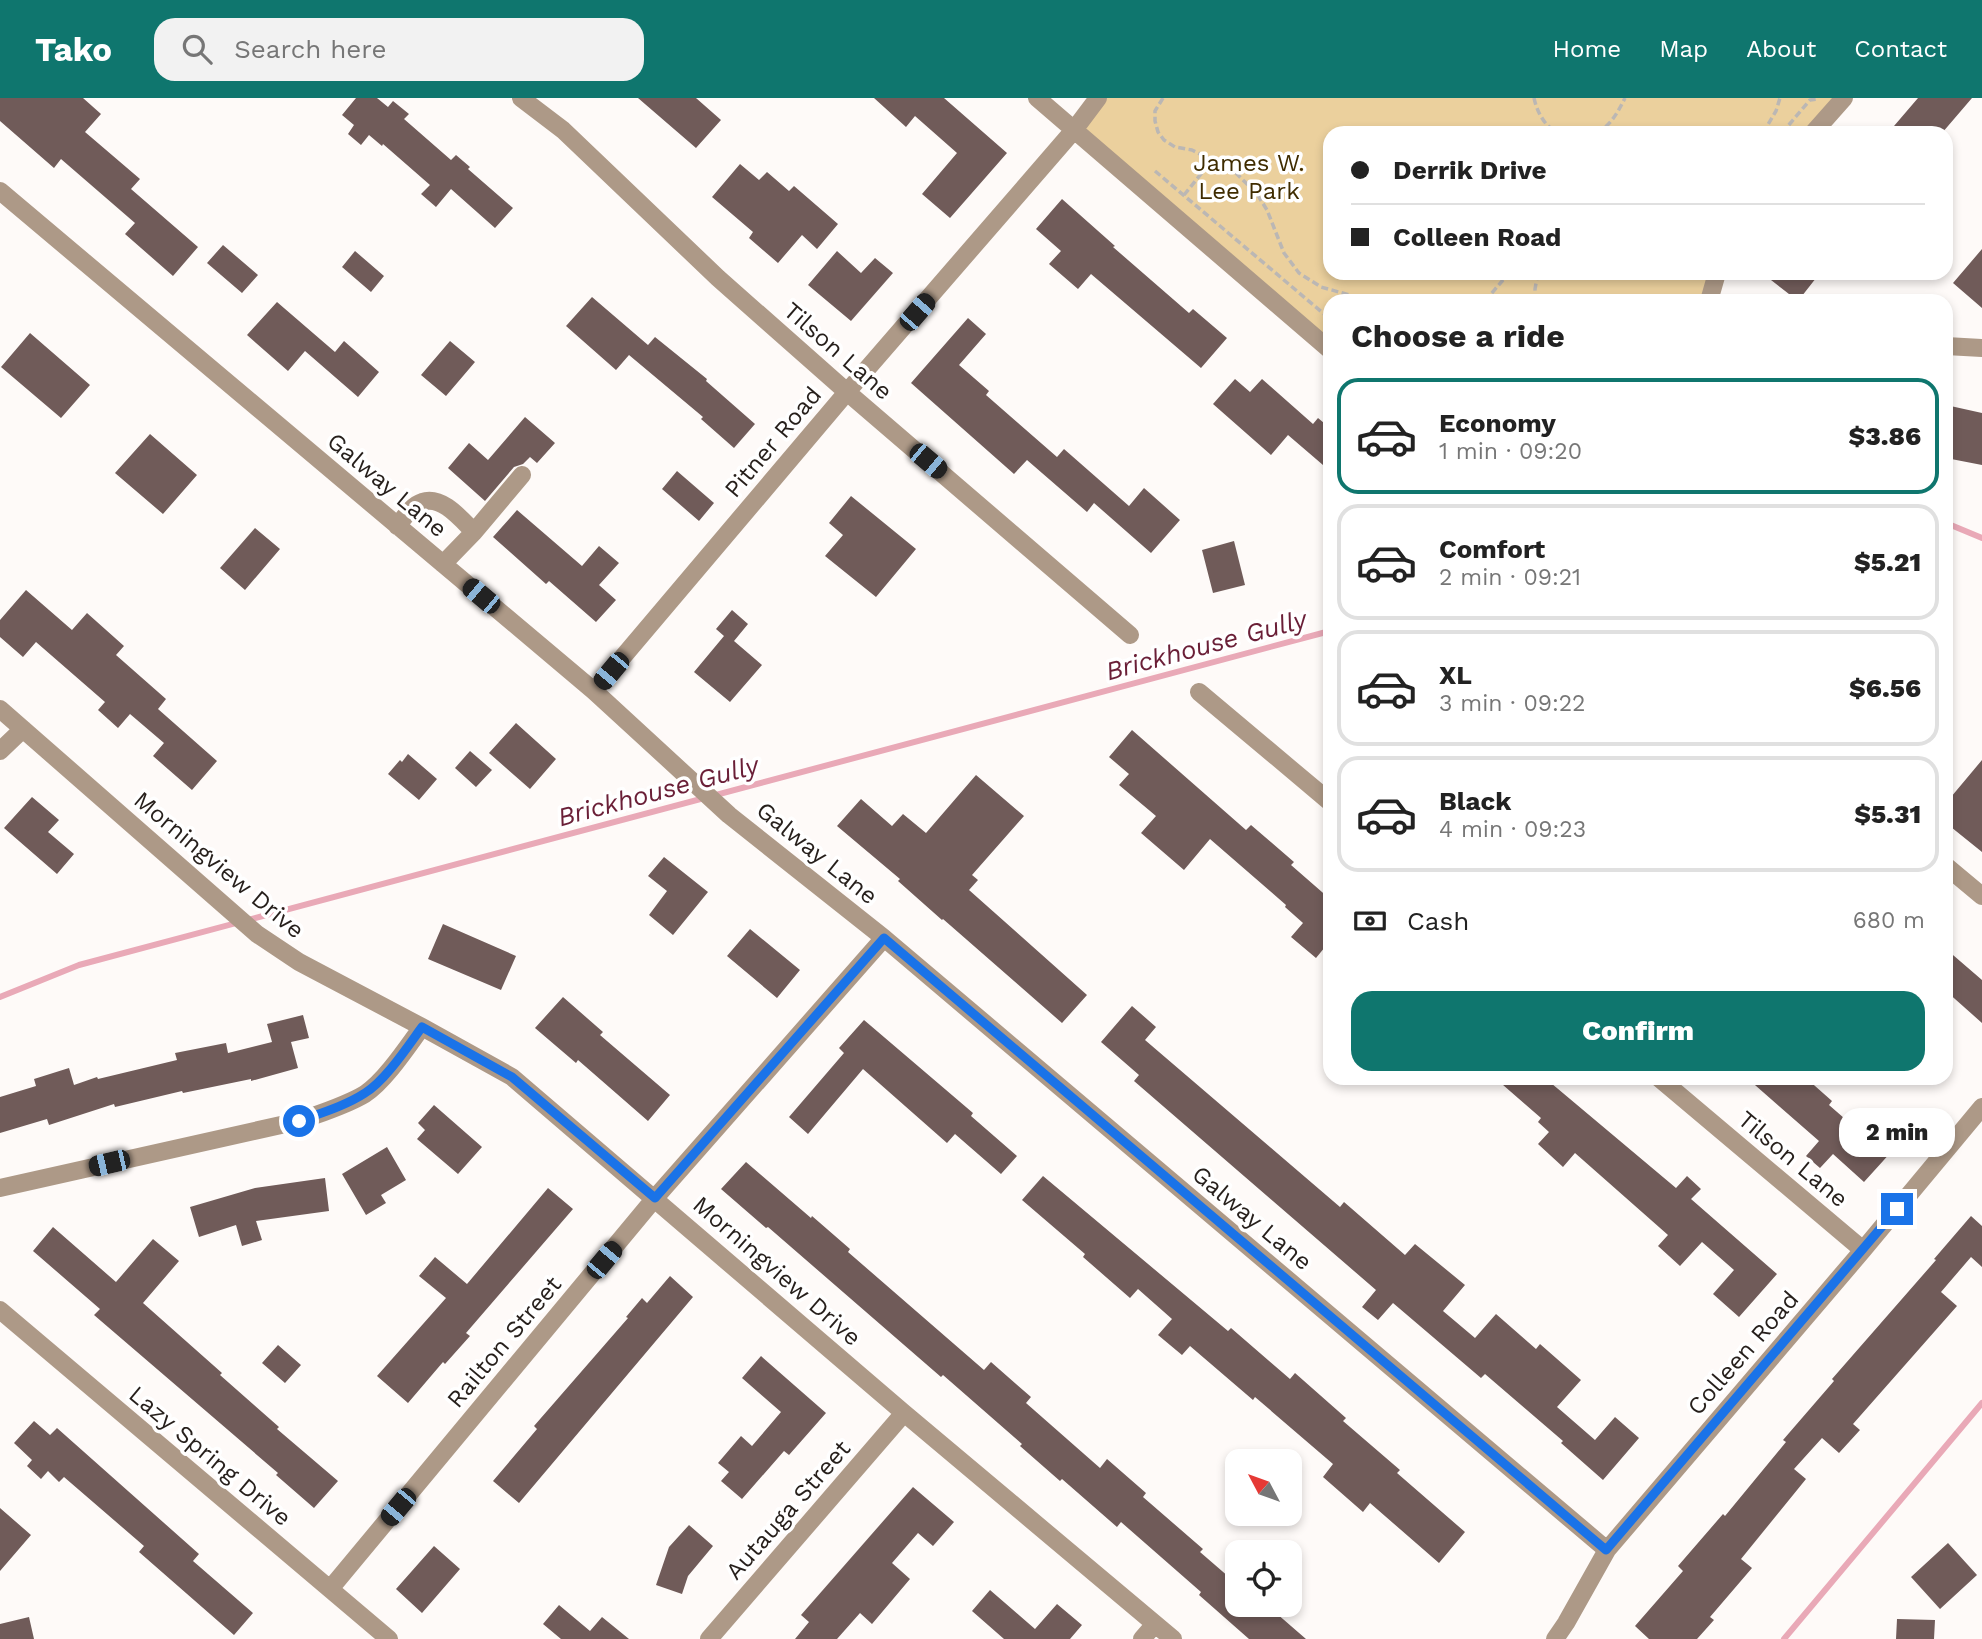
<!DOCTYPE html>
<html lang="en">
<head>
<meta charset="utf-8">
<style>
	:root { --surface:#fff; --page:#f2f2f2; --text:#222; --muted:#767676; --line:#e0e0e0; --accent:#0f766e }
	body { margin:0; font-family:"Work Sans",sans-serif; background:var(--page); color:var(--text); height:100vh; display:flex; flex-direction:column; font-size:26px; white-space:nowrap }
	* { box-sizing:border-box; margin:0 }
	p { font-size:23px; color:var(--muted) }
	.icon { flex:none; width:38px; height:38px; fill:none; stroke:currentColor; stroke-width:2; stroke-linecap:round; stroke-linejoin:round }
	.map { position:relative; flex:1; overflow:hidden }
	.side { position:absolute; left:1323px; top:196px; width:630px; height:791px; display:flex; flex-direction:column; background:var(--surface); border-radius:21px; box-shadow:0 4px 10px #0003 }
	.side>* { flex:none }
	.top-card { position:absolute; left:1323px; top:28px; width:630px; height:154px; border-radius:21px; box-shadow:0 4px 10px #0003; display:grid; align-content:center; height:154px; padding:0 28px; background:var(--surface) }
	.needle { width:46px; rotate:311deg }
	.tools { position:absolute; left:1225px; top:1351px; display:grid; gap:14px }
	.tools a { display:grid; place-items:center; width:77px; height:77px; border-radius:14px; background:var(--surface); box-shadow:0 4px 10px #0003; font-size:35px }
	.end { position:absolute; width:32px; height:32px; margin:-16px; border:9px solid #1a73e8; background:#fff; box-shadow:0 0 0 4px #fff }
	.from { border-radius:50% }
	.bubble { position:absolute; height:49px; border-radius:21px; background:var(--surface); box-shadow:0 4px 10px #0003; font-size:23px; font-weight:800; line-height:49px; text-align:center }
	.car { position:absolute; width:21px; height:42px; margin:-21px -10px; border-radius:9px; box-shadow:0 0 5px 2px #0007; background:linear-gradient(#222 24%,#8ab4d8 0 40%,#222 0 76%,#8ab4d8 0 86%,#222 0) }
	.top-card b { display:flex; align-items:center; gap:24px; height:66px; font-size:26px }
	.top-card b+b { border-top:2px solid var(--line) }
	.top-card i { width:18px; height:18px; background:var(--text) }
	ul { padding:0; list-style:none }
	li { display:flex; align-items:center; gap:21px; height:116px; margin:0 14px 10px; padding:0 14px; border:4px solid var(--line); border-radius:21px }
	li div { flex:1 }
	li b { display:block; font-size:26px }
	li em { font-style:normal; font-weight:800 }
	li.current { border-color:var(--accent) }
	li>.icon { width:63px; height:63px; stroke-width:1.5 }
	h2 { padding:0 28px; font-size:32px; line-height:84px }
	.pay { display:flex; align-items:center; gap:18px; height:77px; padding:0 28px; font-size:26px }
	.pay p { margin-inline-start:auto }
	.primary-button { display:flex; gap:14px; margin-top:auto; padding:14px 28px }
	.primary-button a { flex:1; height:80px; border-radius:21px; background:var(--accent); color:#fff; font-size:28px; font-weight:800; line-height:80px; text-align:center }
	header { display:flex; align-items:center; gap:42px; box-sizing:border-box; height:98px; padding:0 35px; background:var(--accent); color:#fff }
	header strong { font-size:33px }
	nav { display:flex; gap:38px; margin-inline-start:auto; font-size:24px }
	.search { width:490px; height:63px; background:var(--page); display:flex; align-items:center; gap:18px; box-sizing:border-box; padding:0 24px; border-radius:21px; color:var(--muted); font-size:26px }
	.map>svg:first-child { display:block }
</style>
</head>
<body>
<header>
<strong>Tako</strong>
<div class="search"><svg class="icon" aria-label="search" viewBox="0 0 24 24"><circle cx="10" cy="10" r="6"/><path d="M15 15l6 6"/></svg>Search here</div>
<nav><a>Home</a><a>Map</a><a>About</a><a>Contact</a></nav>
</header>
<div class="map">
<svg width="1982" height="1541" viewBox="0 0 1982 1541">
	<rect width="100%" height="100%" fill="#fefaf8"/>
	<path fill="#ebd09d" d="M 1098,0 L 1844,0 L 1813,35 L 1330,35 L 1330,175 L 1717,175 L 1709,203 L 1330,203 L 1330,252 L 1074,32 Z"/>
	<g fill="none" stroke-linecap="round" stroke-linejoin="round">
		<path stroke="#e9a9b7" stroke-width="6" d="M 1946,425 L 1982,440
			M 0,899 L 79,867 L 1330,533
			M 1784,1541 L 1982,1305"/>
	</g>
	<path fill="#705b59" d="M 0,0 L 83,0 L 101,16 L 85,34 L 140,81 L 131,91 L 198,149 L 173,178 L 125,136 L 135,125 L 61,61 L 54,70 L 0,23 Z
		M 356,0 L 377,0 L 388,9 L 393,3 L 409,16 L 404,21 L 451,62 L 456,57 L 470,69 L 468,71 L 513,110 L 495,130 L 451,91 L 436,109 L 421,96 L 430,87 L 383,46 L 382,48 L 369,37 L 361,47 L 348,36 L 354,27 L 342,17 Z
		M 638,0 L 696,0 L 721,22 L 696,50 Z
		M 874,0 L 944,0 L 1007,55 L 950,120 L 922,96 L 957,55 L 915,18 L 906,29 Z
		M 1918,0 L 1972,0 L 1942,35 L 1888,35 Z
		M 740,66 L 759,82 L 767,74 L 789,93 L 794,88 L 838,126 L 817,151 L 802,137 L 778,165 L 749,140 L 753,134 L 712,99 Z
		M 1062,101 L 1115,148 L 1113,149 L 1189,215 L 1193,211 L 1227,240 L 1201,270 L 1091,176 L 1078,191 L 1049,166 L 1061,153 L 1036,131 Z
		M 223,147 L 258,177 L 242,195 L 207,165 Z
		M 1982,151 L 1982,210 L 1953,185 Z
		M 355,153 L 384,178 L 371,194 L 342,169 Z
		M 837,153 L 861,175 L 875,160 L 893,175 L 851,223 L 808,187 Z
		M 1762,175 L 1820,175 L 1798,203 Z
		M 592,199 L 648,247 L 655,239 L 707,281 L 706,283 L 755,326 L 734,350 L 701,321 L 703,319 L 629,257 L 616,272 L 566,228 Z
		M 277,204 L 335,254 L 344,243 L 379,274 L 358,299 L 305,253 L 288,273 L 247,237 Z
		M 968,220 L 986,236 L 959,267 L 989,293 L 986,297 L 1057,359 L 1064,351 L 1129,408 L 1144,390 L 1180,422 L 1151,455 L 1094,405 L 1087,414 L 1027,362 L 1014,376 L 911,285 Z
		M 30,235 L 90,287 L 61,320 L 1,269 Z
		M 450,243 L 475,264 L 446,298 L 421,277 Z
		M 1235,281 L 1250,294 L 1262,281 L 1313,326 L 1318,320 L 1330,330 L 1330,373 L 1288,337 L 1271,357 L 1213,306 Z
		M 1946,307 L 1982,315 L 1982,367 L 1946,360 Z
		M 525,319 L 555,345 L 537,365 L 530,359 L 523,366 L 514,369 L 485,403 L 448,370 L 469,345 L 488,362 Z
		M 150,336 L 197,377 L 163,416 L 115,375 Z
		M 677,373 L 714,405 L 699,423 L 662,391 Z
		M 851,398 L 916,451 L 876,499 L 825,458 L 843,437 L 829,425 Z
		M 517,412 L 582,468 L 599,448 L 619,465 L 599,487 L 616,502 L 596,524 L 549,483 L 546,486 L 493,439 Z
		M 255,430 L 280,451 L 245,492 L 220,470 Z
		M 1234,443 L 1245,487 L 1213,495 L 1202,452 Z
		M 26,492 L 72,532 L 87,515 L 124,548 L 116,557 L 166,601 L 158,611 L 217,663 L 192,692 L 153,658 L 164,645 L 130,616 L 118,630 L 98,612 L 105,604 L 36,544 L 23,559 L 0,539 L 0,522 Z
		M 732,512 L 748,526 L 734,543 L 762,567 L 730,604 L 694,574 L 724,538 L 716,531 Z
		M 516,625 L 556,661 L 530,691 L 489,655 Z
		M 1132,632 L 1246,732 L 1251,727 L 1294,764 L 1291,767 L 1330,801 L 1330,843 L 1316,860 L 1291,839 L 1303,825 L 1285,809 L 1286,807 L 1210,741 L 1184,772 L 1141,735 L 1156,718 L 1119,687 L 1129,676 L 1109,659 Z
		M 470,653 L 492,672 L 476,689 L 455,670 Z
		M 408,656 L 437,681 L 419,702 L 388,676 L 400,662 L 402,664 Z
		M 1982,662 L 1982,754 L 1946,725 L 1946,705 Z
		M 976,677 L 1024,718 L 972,777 L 978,782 L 969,792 L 1087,897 L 1062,925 L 943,821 L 942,822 L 898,783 L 900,781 L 837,728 L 861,701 L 892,728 L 903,716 L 926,735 Z
		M 32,699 L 59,722 L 48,734 L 74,756 L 57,776 L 4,730 Z
		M 664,759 L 708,794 L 673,837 L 649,817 L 667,793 L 648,778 Z
		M 443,826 L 516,858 L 501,892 L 428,861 Z
		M 750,831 L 800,872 L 777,900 L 727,858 Z
		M 1946,851 L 1982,882 L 1982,925 L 1946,893 Z
		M 563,899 L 603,934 L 600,937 L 670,997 L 648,1023 L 578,962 L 576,965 L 535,930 Z
		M 1132,908 L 1156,929 L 1145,942 L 1340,1109 L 1344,1104 L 1405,1157 L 1415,1146 L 1465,1187 L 1443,1213 L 1475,1240 L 1496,1216 L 1536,1251 L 1540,1246 L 1581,1282 L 1557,1309 L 1595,1342 L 1615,1319 L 1639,1340 L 1603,1382 L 1561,1345 L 1563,1343 L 1485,1276 L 1481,1280 L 1393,1205 L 1378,1222 L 1362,1209 L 1376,1192 L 1134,983 L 1139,977 L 1101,944 Z
		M 303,917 L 309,940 L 291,944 L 298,970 L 251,983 L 251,981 L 183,995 L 182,993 L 115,1009 L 114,1006 L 49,1027 L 47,1021 L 0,1035 L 0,999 L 36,988 L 34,981 L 69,970 L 74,987 L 97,979 L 98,981 L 177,962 L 175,955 L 226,945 L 228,955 L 272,944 L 267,926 Z
		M 864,922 L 973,1015 L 971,1018 L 1017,1058 L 1001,1076 L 955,1036 L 947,1045 L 863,971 L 808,1036 L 789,1019 L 844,955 L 839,950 Z
		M 1495,980 L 1545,980 L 1676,1090 L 1687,1078 L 1701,1091 L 1691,1101 L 1777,1176 L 1739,1219 L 1713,1196 L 1734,1172 L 1702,1144 L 1680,1168 L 1658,1148 L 1668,1137 L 1575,1055 L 1563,1069 L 1538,1046 L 1549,1034 L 1538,1024 L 1541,1020 Z
		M 1747,980 L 1806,980 L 1832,1003 L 1829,1007 L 1860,1034 L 1875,1018 L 1902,1042 L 1864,1084 L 1833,1056 L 1820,1070 L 1806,1058 L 1819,1043 Z
		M 434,1007 L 482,1049 L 458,1076 L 417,1041 L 425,1032 L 418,1025 Z
		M 387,1049 L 406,1082 L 381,1097 L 386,1105 L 366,1117 L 342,1076 Z
		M 746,1064 L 811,1120 L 812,1118 L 850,1151 L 848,1154 L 984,1272 L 991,1264 L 1031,1299 L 1026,1305 L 1100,1370 L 1107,1361 L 1146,1395 L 1143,1399 L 1203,1451 L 1200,1454 L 1237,1486 L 1237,1507 L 1261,1507 L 1274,1518 L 1276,1515 L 1306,1541 L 1249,1541 L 1199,1497 L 1201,1494 L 1121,1424 L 1117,1429 L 1062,1381 L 1060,1383 L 1020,1348 L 1022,1346 L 943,1277 L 941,1279 L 768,1129 L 766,1130 L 721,1091 Z
		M 1043,1078 L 1228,1233 L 1231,1230 L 1290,1281 L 1295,1275 L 1346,1320 L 1343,1323 L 1400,1372 L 1397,1375 L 1465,1434 L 1439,1465 L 1370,1405 L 1363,1414 L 1323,1379 L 1333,1366 L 1255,1299 L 1253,1302 L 1190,1248 L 1182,1257 L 1158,1237 L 1172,1221 L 1138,1191 L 1130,1200 L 1083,1159 L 1085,1156 L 1022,1102 Z
		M 325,1080 L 329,1113 L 256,1123 L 262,1142 L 242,1148 L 236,1127 L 199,1139 L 190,1109 L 255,1090 Z
		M 548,1090 L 573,1111 L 466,1235 L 470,1238 L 445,1266 L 443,1264 L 408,1305 L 377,1278 L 446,1200 L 419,1178 L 435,1159 L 467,1186 Z
		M 1971,1118 L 1982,1128 L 1982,1169 L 1971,1159 L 1941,1194 L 1957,1208 L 1853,1326 L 1860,1332 L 1839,1355 L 1822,1340 L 1794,1371 L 1806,1381 L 1741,1461 L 1752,1470 L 1710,1519 L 1714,1522 L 1697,1541 L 1649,1541 L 1635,1528 L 1683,1473 L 1678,1468 L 1723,1416 L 1725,1418 L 1786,1344 L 1783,1342 L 1834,1283 L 1832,1281 L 1936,1162 L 1934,1161 Z
		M 53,1129 L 116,1184 L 153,1141 L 179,1163 L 143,1205 L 222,1275 L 220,1277 L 279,1329 L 277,1331 L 338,1383 L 314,1410 L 276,1377 L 278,1375 L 94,1217 L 100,1211 L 33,1153 Z
		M 670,1178 L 693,1199 L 519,1405 L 493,1383 L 537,1331 L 534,1328 L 628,1220 L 626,1219 L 642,1200 L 647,1205 Z
		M 278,1247 L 301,1267 L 285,1285 L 262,1265 Z
		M 761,1258 L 826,1315 L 789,1357 L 784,1353 L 742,1401 L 721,1383 L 729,1374 L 718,1365 L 741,1338 L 752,1348 L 781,1314 L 742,1280 Z
		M 34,1323 L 50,1337 L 57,1330 L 199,1456 L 193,1463 L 253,1515 L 234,1537 L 139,1454 L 144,1448 L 64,1379 L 59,1384 L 48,1373 L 41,1381 L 27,1368 L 32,1362 L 14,1345 Z
		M 913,1389 L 954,1424 L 933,1448 L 918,1435 L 892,1465 L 910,1481 L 872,1526 L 860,1515 L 837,1541 L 795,1541 L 809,1524 L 801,1517 Z
		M 0,1410 L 31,1437 L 0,1473 Z
		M 689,1427 L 713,1448 L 688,1478 L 682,1496 L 656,1487 L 669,1449 Z
		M 1948,1445 L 1977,1477 L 1940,1511 L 1911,1479 Z
		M 434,1448 L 460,1471 L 422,1515 L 396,1491 Z
		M 990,1492 L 1035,1531 L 1057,1506 L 1082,1527 L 1070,1541 L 1004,1541 L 972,1513 Z
		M 559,1507 L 590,1533 L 602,1519 L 629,1541 L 561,1541 L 543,1526 Z
		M 29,1519 L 34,1541 L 0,1541 L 0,1526 Z
		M 1897,1521 L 1935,1522 L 1934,1541 L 1896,1541 Z"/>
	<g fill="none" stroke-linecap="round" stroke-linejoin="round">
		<path stroke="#bbb7b4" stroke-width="3.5" stroke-dasharray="7 3.5" stroke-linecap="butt" d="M 1163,0 L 1155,13 L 1155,23 L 1158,34 L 1164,42 L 1175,49 L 1192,52 L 1234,73 L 1257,96 L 1267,112 L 1284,155 L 1299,175 L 1321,189 L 1371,203
			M 1534,0 C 1537,14 1545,29 1558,35
			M 1597,35 C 1611,27 1618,14 1625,0
			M 1763,35 L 1776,13 L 1780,0
			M 1782,35 L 1810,2 L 1817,1
			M 1155,73 L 1330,221
			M 1184,97 L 1205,71 L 1208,60
			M 1485,203 L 1503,182 L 1514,175
			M 1536,203 L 1535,191 L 1538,175
			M 1577,203 L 1603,203"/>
		<path stroke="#ad9987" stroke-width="18" d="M 521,0 L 563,32 L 718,180 L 847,294 L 1130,537
			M 1037,0 L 1330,252
			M 1813,35 L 1844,0
			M 0,93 L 594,593 L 729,717 L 884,840 L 1607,1452
			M 1709,203 L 1717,175
			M 1946,248 L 1982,250
			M 397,428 C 404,420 412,407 422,404 C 442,397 461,421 474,434
			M 443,466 L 474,434 L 522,377
			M 594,593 L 847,294 L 1074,32 L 1098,0
			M 1199,594 L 1330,704
			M 0,611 L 257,836 L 299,864 L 422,929 L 512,979 L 904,1315 L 1173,1541
			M 0,653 L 23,631
			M 1946,768 L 1982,798
			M 1659,980 L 1863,1152
			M 0,1090 L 299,1023 C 321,1015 345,1008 365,996 C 385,983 408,948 422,929
			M 0,1212 L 389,1541
			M 330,1491 L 655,1100 L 884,840
			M 709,1541 L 904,1315
			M 1142,1541 L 1155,1526
			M 1555,1541 L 1566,1525 L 1607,1452 L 1863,1152 L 1982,1009"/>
	</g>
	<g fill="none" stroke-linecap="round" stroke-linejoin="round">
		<path stroke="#1a73e8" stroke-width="9" d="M 299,1023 C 321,1015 345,1008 365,995 C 385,983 408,948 422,929 L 512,979 L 655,1100 L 884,840 L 1606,1452 L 1897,1111"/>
	</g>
	<g text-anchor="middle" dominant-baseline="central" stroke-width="7" stroke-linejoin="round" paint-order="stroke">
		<g font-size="24" fill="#3f2c00" stroke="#fff">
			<text x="1249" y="65">James W.<tspan x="1249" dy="28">Lee Park</tspan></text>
		</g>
		<g font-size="24" fill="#261f1b" stroke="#fff">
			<text transform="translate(838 253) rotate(41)">Tilson Lane</text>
			<text transform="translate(773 344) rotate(-50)">Pitner Road</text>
			<text transform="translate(387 387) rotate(40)">Galway Lane</text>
			<text transform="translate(817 755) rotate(39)">Galway Lane</text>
			<text transform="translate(219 767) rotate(40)">Morningview Drive</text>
			<text transform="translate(1793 1061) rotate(40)">Tilson Lane</text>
			<text transform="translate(1252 1120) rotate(40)">Galway Lane</text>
			<text transform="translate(777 1173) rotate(41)">Morningview Drive</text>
			<text transform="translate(504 1244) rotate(-50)">Railton Street</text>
			<text transform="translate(1743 1255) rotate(-49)">Colleen Road</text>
			<text transform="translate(210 1358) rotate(40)">Lazy Spring Drive</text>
			<text transform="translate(788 1412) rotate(-49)">Autauga Street</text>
		</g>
		<g font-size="26" font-style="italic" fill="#6a1f37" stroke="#fff">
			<text transform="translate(1206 547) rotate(-15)">Brickhouse Gully</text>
			<text transform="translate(658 693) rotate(-15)">Brickhouse Gully</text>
		</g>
	</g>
</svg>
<div class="tools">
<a><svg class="needle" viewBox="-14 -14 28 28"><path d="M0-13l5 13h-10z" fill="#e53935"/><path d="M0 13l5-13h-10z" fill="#767676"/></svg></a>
<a><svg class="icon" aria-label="locate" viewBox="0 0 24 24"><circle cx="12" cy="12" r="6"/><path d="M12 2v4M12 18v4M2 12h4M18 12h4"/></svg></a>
</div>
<i class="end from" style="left:299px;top:1023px"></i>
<i class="end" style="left:1897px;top:1111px"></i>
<div class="bubble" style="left:1839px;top:1010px;width:116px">2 min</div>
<i class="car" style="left:917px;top:214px;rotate:41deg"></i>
<i class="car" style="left:928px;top:363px;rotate:130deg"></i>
<i class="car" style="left:481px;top:498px;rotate:310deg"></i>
<i class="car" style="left:611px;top:573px;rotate:220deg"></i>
<i class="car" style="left:109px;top:1065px;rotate:257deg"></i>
<i class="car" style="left:604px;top:1162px;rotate:40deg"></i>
<i class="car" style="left:398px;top:1409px;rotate:220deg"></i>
<div class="top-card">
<b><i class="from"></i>Derrik Drive</b>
<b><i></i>Colleen Road</b>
</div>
<section class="side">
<h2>Choose a ride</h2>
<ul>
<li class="current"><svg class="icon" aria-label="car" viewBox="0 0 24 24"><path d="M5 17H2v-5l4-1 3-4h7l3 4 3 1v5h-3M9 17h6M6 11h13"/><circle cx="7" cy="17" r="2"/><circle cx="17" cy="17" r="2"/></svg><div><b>Economy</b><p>1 min · 09:20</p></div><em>$3.86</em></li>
<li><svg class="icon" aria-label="car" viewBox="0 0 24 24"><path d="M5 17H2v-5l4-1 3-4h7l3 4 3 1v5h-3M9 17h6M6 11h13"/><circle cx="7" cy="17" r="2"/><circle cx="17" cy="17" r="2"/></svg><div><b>Comfort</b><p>2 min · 09:21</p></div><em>$5.21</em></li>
<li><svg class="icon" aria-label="car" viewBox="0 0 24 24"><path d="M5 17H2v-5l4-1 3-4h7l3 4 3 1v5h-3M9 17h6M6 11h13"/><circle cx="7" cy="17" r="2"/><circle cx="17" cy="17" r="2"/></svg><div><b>XL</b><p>3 min · 09:22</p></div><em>$6.56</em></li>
<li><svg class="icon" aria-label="car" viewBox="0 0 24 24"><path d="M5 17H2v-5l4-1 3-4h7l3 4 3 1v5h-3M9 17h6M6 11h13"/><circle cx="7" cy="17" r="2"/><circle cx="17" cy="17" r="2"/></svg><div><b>Black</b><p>4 min · 09:23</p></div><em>$5.31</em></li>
</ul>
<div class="pay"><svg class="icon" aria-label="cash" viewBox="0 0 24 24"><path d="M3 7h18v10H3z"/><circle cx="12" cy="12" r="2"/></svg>Cash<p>680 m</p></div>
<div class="primary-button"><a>Confirm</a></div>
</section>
</div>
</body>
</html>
